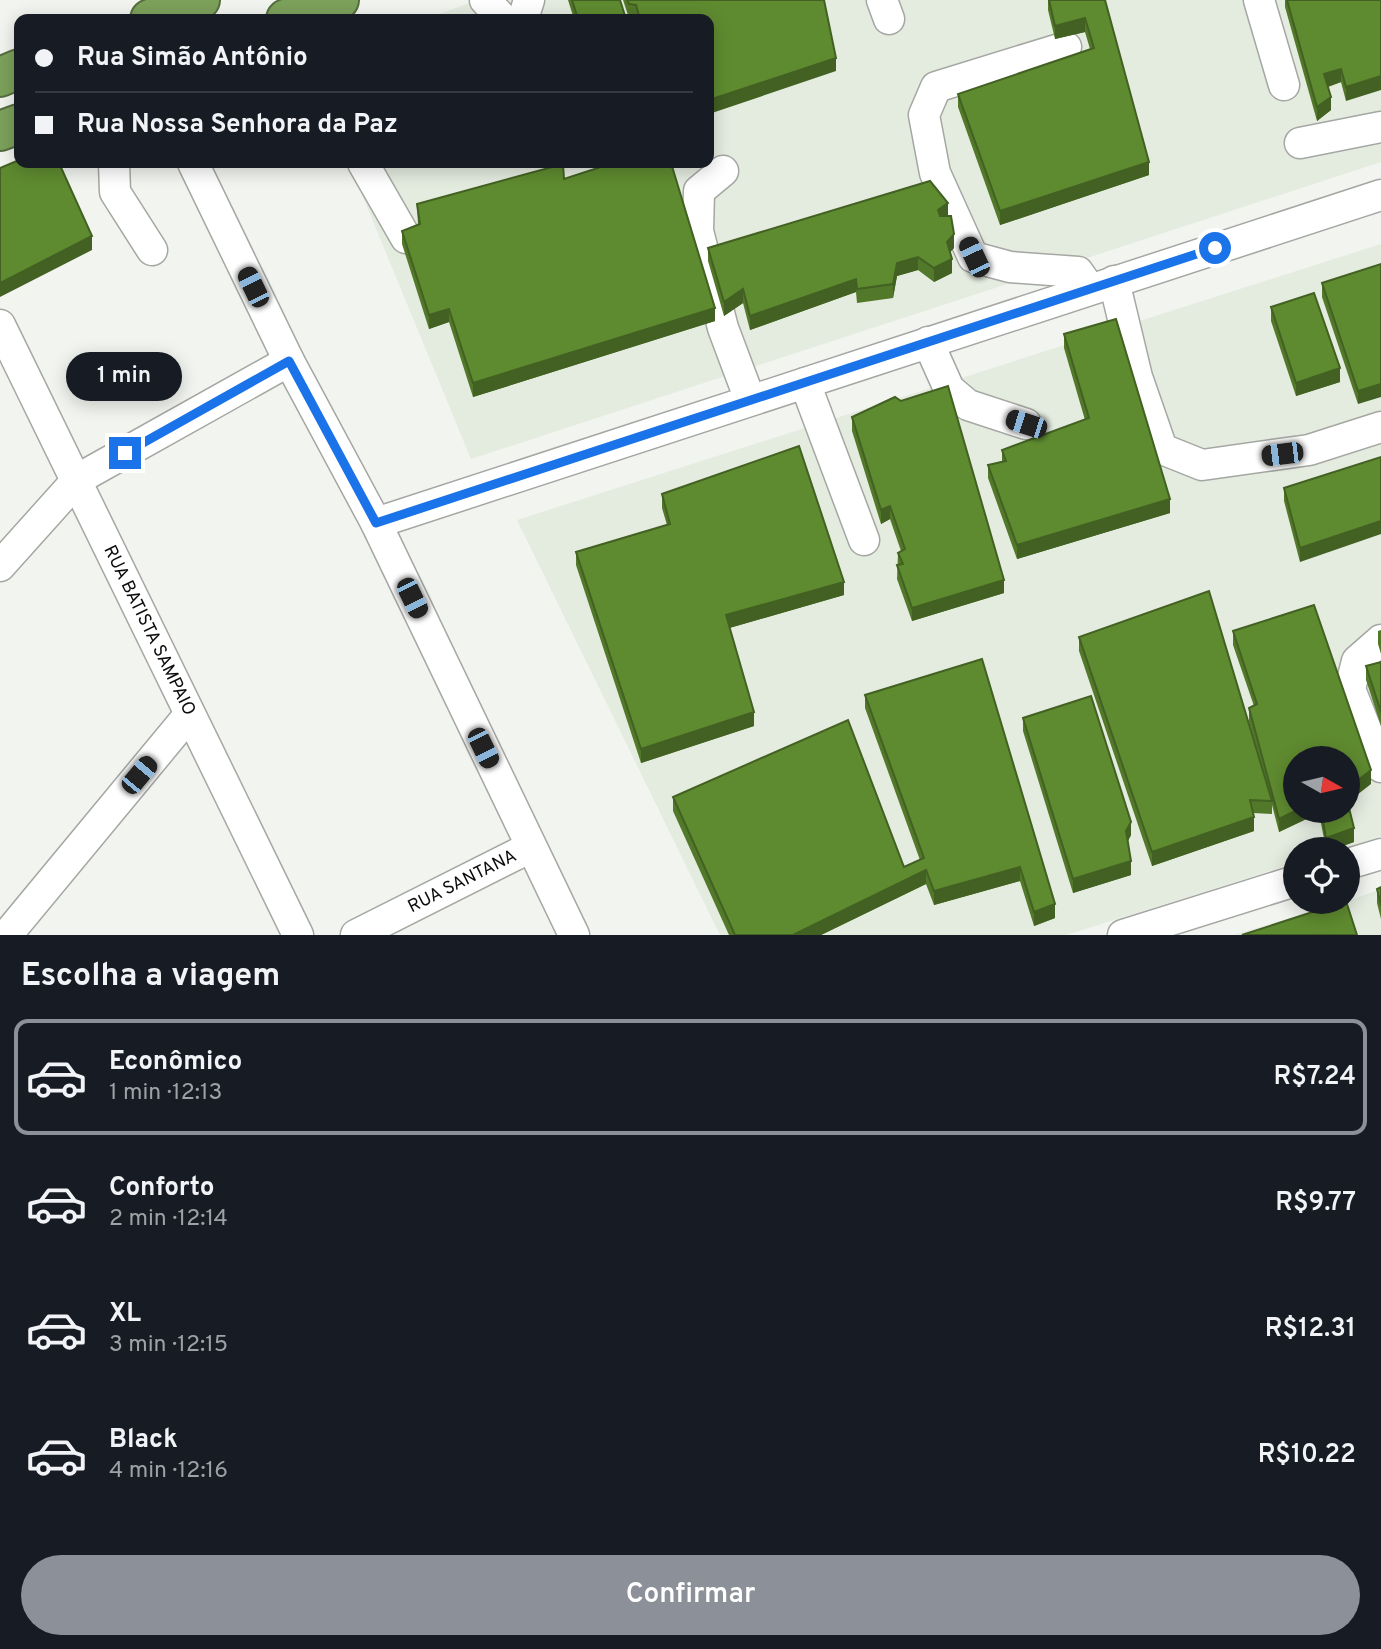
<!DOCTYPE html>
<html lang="pt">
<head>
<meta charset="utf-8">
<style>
	:root { --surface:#171b24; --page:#20242c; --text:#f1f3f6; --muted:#9ea1a6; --line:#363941; --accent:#8c9099 }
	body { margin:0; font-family:Overpass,sans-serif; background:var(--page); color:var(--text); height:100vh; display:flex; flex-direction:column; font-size:26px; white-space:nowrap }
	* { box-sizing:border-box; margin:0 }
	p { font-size:23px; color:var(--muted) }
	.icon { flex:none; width:38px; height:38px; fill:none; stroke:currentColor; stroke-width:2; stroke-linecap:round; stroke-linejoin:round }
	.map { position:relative; height:935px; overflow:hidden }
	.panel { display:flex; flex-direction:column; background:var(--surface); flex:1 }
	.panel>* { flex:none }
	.guide { position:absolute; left:14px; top:14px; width:700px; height:154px; border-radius:14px; box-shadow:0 4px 18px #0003; display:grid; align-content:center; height:154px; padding:0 21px; background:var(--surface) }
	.needle { width:46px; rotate:98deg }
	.buttons { position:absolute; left:1283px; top:746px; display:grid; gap:14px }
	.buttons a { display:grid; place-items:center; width:77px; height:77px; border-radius:50%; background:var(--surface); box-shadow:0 4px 18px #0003; font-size:35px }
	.end { position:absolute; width:32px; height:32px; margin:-16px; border:9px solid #1a73e8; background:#fff; box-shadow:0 0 0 4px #fff }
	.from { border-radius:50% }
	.bubble { position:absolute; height:49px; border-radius:24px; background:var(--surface); box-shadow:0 4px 18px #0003; font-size:23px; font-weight:600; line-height:49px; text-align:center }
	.car { position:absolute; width:21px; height:42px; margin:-21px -10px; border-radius:9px; box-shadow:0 0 5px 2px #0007; background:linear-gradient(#222 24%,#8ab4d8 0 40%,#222 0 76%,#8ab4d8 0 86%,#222 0) }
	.guide b { display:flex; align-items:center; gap:24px; height:66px; font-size:26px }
	.guide b+b { border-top:2px solid var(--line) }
	.guide i { width:18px; height:18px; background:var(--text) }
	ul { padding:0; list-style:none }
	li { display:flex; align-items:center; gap:21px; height:116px; margin:0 14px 10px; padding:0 7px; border:4px solid transparent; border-radius:14px }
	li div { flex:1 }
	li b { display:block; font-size:26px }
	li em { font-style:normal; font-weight:600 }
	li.current { border-color:var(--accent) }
	li>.icon { width:63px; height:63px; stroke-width:1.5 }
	h2 { padding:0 21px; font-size:32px; line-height:84px }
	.button { display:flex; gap:14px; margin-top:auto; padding:14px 21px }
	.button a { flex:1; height:80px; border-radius:42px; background:var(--accent); color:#fff; font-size:28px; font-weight:600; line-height:80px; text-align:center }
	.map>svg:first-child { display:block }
</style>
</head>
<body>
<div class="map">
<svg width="1381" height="935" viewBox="0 0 1381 935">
	<rect width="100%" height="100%" fill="#f1f4ef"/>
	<path fill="#e4ebdf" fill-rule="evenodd" d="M 477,0 L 1381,0 L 1381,162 L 471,459 L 349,163 L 709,163 L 709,19 L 427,19 Z
		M 1381,244 L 1381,836 L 1342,849 L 1295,849 L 1295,863 L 1066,935 L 720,935 L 517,520 ZM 1295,758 L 1348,758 L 1348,810 L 1295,810 Z
		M 1381,889 L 1381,935 L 1233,935 L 1348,901 Z"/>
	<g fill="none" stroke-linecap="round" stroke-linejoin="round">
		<g stroke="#a5a7a3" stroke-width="33">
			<g id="minor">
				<path d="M 485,0 L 503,19"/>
				<path d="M 882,0 L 889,19"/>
				<path d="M 1259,0 L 1284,85"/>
				<path d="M 523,19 L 529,0"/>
				<path d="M 1066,47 L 936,87 L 924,115 L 935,173 L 973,257 L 1010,267 L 1078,272 L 1090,289"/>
				<path d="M 1300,143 L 1381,127"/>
				<path d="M 114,163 L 115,192 L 152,250"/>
				<path d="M 193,163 L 289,361 L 376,523 L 574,935"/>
				<path d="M 363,163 L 406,238"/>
				<path d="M 723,171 L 699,191 L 698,231 L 723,328 L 750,400"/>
				<path d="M 1114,281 L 1137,377 L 1162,449 L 1202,465 L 1309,450 L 1381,427"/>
				<path id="s1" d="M 0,325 L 298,935"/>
				<path d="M 928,342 L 949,389 L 968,405 L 1026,424"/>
				<path d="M 805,383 L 864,540"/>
				<path d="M 376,523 L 1381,195"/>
				<path d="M 0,566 L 78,479 L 289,361"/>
				<path d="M 1381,640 L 1357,661 L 1350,689 L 1381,767"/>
				<path d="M 1348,864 L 1381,854"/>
				<path d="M 7,935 L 189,715"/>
				<path id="s2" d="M 356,935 L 531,847"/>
				<path d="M 1123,935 L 1295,881"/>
			</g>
		</g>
		<g stroke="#556d3f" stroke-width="42">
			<path id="highway" d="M 150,19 L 200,0
				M 286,19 L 339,0
				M 0,77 L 19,69
				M 0,131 L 19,124"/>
		</g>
		<use href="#minor" stroke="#fff" stroke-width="30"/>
		<use href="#highway" stroke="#7ca15b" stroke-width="38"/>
	</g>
	<path fill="#527829" d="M 568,0 L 620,0 L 626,19 L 574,19 Z
		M 623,0 L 824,0 L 836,71 L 709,19 L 636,19 L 629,18 Z
		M 1048,0 L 1105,0 L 1149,175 L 1000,225 L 958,107 L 958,94 L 1090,49 L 1085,32 L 1055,39 L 1048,10 Z
		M 1285,0 L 1381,0 L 1346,101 L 1341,82 L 1328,87 L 1331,110 L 1317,121 L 1285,7 Z
		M 564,179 L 715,321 L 473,397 L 449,322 L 429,329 L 402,244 L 402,231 L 418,225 L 417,204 Z
		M 948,216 L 954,248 L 950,252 L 952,273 L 934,282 L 918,270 L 897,276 L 893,298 L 857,303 L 856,292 L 750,330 L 743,303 L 724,316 L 708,261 L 708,248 Z
		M 1381,264 L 1358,404 L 1322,297 L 1322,283 Z
		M 1271,307 L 1340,382 L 1296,396 L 1271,321 Z
		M 1064,334 L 1170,513 L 1017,559 L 988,478 L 988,465 L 1002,461 L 1002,450 L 1085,420 L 1064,348 Z
		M 852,417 L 1004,593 L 912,621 L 897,579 L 898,553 L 901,551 L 890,519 L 881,524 L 852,431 Z
		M 1381,457 L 1300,562 L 1284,501 L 1284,488 Z
		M 662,494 L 844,595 L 729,628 L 754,726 L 641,763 L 576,565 L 576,552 L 667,525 L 662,508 Z
		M 1381,630 L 1381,654 L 1378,644 L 1378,631 Z
		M 1233,631 L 1371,784 L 1348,758 L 1295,810 L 1348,810 L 1354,842 L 1334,849 L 1326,849 L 1319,813 L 1279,832 L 1272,805 L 1272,814 L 1253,813 L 1254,831 L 1152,866 L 1079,651 L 1079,637 L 1260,762 L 1249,722 L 1249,708 L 1254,706 L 1233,645 Z
		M 982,659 L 1055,918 L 1034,926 L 1020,881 L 934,905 L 926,884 L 821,935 L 729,935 L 673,811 L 673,797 L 904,867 L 920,860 L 865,708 L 865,695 Z
		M 1381,662 L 1381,726 L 1366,680 L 1366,666 Z
		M 1023,718 L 1131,835 L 1128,841 L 1131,875 L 1073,893 L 1023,731 Z
		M 1381,887 L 1381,919 L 1377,903 L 1377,889 Z"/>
	<path fill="#426122" d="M 1085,18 L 1085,32 L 1055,39 L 1055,26 Z
		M 836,58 L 836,71 L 709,114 L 709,100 Z
		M 1341,69 L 1341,82 L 1324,88 L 1324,74 Z
		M 1381,76 L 1381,90 L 1346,101 L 1346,87 Z
		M 1331,97 L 1331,110 L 1317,121 L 1317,107 Z
		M 1149,162 L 1149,175 L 1000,225 L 1000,211 Z
		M 948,203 L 948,216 L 938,224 L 938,210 Z
		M 954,234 L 954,248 L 947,256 L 947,242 Z
		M 92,236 L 92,250 L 0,297 L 0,283 Z
		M 918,257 L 918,270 L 897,276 L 893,298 L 893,284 L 897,263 Z
		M 952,259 L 952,273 L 934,282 L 934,268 Z
		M 856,279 L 856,292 L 750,330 L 750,316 Z
		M 743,289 L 743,303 L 724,316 L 724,302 Z
		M 715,308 L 715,321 L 473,397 L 473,383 Z
		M 449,309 L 449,322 L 429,329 L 429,315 Z
		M 1340,368 L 1340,382 L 1296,396 L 1296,383 Z
		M 1381,384 L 1381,397 L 1358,404 L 1358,391 Z
		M 1170,499 L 1170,513 L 1017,559 L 1017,545 Z
		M 890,506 L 890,519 L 881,524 L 881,510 Z
		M 1381,521 L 1381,534 L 1300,562 L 1300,548 Z
		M 1004,580 L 1004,593 L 912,621 L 912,608 Z
		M 844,582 L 844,595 L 726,629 L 726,615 Z
		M 754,712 L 754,726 L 641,763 L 641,749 Z
		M 1371,770 L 1371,784 L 1348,802 L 1348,788 Z
		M 1297,810 L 1319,810 L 1319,813 L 1279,832 L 1279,819 Z
		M 1254,817 L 1254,831 L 1152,866 L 1152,852 Z
		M 1131,822 L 1131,835 L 1126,844 L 1126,831 Z
		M 1354,828 L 1354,842 L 1334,849 L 1326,849 L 1326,838 Z
		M 1131,861 L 1131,875 L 1073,893 L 1073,879 Z
		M 1020,867 L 1020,881 L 934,905 L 934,891 Z
		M 926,870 L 926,884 L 821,935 L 793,935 Z
		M 1055,904 L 1055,918 L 1034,926 L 1034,912 Z"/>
	<path fill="#5f8b30" stroke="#426122" stroke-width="2" d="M 572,0 L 620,0 L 626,19 L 578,19 Z
		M 627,0 L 824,0 L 836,58 L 709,100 L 709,19 L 640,19 L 636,5 L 629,4 Z
		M 1049,0 L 1105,0 L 1149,162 L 1000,211 L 958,94 L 1094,48 L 1085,18 L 1055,26 Z
		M 1287,0 L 1381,0 L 1381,76 L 1346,87 L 1341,69 L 1324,74 L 1331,97 L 1317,107 Z
		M 19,160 L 19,163 L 59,163 L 92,236 L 0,283 L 0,168 Z
		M 613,163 L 671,163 L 715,308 L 473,383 L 449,309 L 429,315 L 402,231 L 420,224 L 417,204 L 563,164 L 564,179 Z
		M 930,181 L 948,203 L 938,210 L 940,216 L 951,216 L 954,234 L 947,242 L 952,259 L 934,268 L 918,257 L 897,263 L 893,284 L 857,289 L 856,279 L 750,316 L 743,289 L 724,302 L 708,248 Z
		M 1381,264 L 1381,384 L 1358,391 L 1322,283 Z
		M 1314,293 L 1340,368 L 1296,383 L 1271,307 Z
		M 1116,319 L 1170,499 L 1017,545 L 988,465 L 1006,461 L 1002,450 L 1089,418 L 1064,334 Z
		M 948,386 L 1004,580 L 912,608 L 897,565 L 903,564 L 898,553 L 905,549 L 890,506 L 881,510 L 852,417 L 895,397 L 901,401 Z
		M 799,446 L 844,582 L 726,615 L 754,712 L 641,749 L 576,552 L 670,524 L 662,494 Z
		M 1381,457 L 1381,521 L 1300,548 L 1284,488 Z
		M 1209,591 L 1272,801 L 1250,800 L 1254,817 L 1152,852 L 1079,637 Z
		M 1314,605 L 1371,770 L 1348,788 L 1348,758 L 1295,758 L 1295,810 L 1297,810 L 1279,819 L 1249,708 L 1257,704 L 1233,631 Z
		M 982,659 L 1055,904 L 1034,912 L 1020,867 L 934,891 L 926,870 L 793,935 L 735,935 L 673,797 L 848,720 L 904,867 L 924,858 L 865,695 Z
		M 1381,662 L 1381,712 L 1366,666 Z
		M 1091,696 L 1131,822 L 1126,831 L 1131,861 L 1073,879 L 1023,718 Z
		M 1348,804 L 1354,828 L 1326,838 L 1321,810 L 1348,810 Z
		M 1381,887 L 1381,905 L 1377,889 Z
		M 1346,901 L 1357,935 L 1242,935 Z"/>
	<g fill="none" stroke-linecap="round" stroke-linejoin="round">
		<path stroke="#1a73e8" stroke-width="9" d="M 125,453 L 289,361 L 376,523 L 1215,248"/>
	</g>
	<g text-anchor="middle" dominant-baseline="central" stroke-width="5" stroke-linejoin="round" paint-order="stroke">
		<g font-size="18" fill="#0c0d0b" stroke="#f1f4ef">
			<text stroke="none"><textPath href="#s1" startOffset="340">RUA BATISTA SAMPAIO</textPath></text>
			<text stroke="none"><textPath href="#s2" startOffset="119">RUA SANTANA</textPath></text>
		</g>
	</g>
</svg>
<div class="buttons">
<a><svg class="needle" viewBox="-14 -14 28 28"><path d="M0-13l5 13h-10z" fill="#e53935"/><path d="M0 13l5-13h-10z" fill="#9ea1a6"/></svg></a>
<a><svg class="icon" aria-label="locate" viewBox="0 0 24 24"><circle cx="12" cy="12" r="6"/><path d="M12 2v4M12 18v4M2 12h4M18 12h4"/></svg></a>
</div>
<i class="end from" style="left:1215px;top:248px"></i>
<i class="end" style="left:125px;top:453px"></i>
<div class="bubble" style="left:66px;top:352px;width:116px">1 min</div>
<i class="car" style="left:974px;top:257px;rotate:335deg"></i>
<i class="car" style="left:253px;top:287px;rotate:334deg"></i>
<i class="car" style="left:1026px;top:424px;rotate:288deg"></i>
<i class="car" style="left:1282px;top:454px;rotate:263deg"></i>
<i class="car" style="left:412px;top:598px;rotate:154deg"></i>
<i class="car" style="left:483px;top:748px;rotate:154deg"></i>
<i class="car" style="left:139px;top:775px;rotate:40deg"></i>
<div class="guide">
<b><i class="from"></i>Rua Simão Antônio</b>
<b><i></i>Rua Nossa Senhora da Paz</b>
</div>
</div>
<section class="panel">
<h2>Escolha a viagem</h2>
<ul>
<li class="current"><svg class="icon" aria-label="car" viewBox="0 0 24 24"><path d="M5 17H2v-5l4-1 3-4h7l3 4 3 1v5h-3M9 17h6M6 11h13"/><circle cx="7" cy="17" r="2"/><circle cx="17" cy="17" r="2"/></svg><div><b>Econômico</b><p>1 min · 12:13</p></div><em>R$7.24</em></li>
<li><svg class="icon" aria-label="car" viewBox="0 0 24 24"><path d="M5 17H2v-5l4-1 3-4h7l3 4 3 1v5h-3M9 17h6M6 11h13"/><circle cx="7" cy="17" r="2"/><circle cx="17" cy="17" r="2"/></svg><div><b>Conforto</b><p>2 min · 12:14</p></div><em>R$9.77</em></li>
<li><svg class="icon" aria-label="car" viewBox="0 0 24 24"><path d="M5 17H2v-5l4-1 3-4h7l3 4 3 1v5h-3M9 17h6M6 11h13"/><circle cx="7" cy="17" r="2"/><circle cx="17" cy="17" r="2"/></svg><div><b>XL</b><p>3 min · 12:15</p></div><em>R$12.31</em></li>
<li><svg class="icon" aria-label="car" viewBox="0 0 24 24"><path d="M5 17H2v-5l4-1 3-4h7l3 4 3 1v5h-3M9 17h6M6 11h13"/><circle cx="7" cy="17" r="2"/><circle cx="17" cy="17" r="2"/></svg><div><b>Black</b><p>4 min · 12:16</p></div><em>R$10.22</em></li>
</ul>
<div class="button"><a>Confirmar</a></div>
</section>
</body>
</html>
